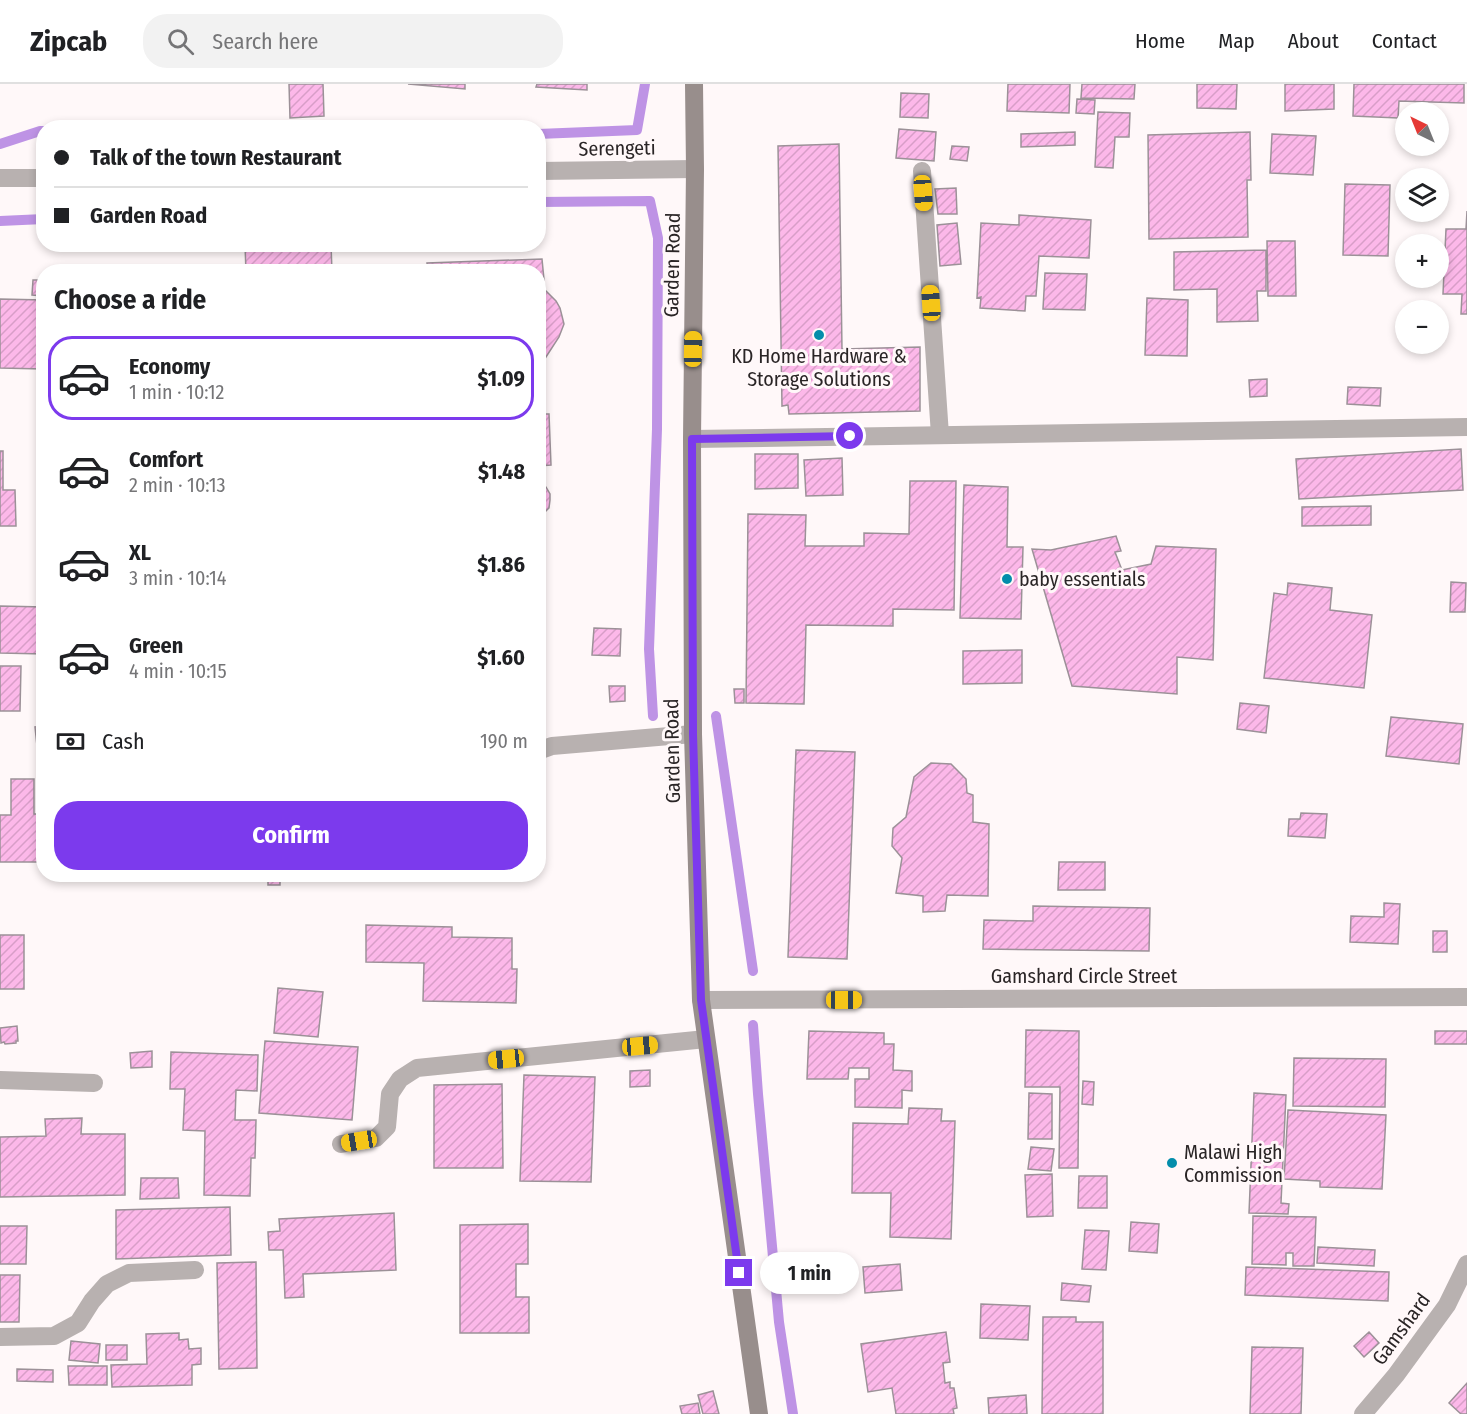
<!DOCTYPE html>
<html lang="en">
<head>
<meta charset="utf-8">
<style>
	:root { --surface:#fff; --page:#f2f2f2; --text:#202124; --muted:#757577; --line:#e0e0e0; --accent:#7c3aed }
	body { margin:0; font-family:"Fira Sans Condensed",sans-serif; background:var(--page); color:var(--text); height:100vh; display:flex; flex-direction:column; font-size:22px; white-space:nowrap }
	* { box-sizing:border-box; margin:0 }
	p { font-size:20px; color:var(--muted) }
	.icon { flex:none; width:33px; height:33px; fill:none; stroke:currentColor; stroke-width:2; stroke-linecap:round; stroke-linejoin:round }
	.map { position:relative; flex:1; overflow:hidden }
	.sheet { position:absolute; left:36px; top:180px; width:510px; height:618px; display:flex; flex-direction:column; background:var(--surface); border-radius:24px; box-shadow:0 3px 9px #0003 }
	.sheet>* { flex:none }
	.hud { position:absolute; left:36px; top:36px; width:510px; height:132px; border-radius:24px; box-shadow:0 3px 9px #0003; display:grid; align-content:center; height:132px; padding:0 18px; background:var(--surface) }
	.needle { width:39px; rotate:317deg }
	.fabs { position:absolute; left:1395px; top:18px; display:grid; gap:12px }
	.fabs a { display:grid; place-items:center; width:54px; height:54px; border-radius:50%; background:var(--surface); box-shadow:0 3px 9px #0003; font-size:30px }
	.end { position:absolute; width:27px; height:27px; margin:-14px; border:8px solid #7c3aed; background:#fff; box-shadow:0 0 0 3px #fff }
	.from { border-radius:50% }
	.bubble { position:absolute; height:42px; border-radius:21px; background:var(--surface); box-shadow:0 3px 9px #0003; font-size:20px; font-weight:700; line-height:42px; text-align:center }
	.car { position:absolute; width:18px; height:36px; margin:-18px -9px; border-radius:8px; box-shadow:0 0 4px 2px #0007; background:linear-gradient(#f5c518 24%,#345 0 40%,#f5c518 0 76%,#345 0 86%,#f5c518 0) }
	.hud b { display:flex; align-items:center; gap:21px; height:57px; font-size:22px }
	.hud b+b { border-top:2px solid var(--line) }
	.hud i { width:15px; height:15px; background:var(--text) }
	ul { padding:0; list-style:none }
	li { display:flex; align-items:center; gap:18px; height:84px; margin:0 12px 9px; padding:0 6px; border:3px solid transparent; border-radius:24px }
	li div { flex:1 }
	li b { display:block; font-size:22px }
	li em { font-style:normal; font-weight:700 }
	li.current { border-color:var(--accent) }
	li>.icon { width:54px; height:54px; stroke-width:1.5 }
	h2 { padding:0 18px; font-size:27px; line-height:72px }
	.pay { display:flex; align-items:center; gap:15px; height:66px; padding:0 18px; font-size:22px }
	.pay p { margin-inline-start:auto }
	.button { display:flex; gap:12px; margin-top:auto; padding:12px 18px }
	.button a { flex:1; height:69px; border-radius:24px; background:var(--accent); color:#fff; font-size:24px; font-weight:700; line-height:69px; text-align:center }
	header { display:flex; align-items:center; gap:36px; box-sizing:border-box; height:84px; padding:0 30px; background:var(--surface); border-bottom:2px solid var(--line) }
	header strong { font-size:28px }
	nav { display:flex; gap:33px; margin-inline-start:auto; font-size:21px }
	.search { width:420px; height:54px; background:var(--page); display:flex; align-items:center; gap:15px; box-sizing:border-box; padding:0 21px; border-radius:24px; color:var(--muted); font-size:22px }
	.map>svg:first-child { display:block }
</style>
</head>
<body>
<header>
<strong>Zipcab</strong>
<div class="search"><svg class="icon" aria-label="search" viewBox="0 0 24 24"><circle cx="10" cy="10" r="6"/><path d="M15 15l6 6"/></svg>Search here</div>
<nav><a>Home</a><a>Map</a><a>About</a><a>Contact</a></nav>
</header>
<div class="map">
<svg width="1467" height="1330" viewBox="0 0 1467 1330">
	<defs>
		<pattern id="building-hatch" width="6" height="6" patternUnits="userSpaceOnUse" patternTransform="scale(1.5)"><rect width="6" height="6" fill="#fcb8e9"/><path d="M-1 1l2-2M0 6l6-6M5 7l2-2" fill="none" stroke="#d89ec8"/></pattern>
	</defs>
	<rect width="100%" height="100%" fill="#fff8f9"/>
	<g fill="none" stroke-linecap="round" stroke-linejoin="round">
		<path stroke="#be93e5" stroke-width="10" d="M 538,50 L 637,46 L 645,0
			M 0,60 L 40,47 L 44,47
			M 538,118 L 650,117 L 658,154 L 657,345 L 649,565 L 653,632
			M 0,137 L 44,135
			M 716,632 L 753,887
			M 753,941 L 758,1010 L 779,1238 L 793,1330"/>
	</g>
	<path fill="url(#building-hatch)" stroke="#9c9198" stroke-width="1.5" d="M 289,0 L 323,0 L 324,32 L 290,34 Z
		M 408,0 L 465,0 L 465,5 Z
		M 537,0 L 587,0 L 587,6 L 536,3 Z
		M 1008,0 L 1070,0 L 1069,29 L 1007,27 Z
		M 1082,0 L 1135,0 L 1134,15 L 1081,14 Z
		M 1197,0 L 1237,0 L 1236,25 L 1197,24 Z
		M 1285,0 L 1334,0 L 1334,25 L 1285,27 Z
		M 1354,0 L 1464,0 L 1464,19 L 1399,17 L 1398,34 L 1353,32 Z
		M 901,9 L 929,10 L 928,34 L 900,33 Z
		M 1077,15 L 1095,16 L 1094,30 L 1076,29 Z
		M 1098,28 L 1130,29 L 1129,53 L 1115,53 L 1113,84 L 1095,83 Z
		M 899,45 L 936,48 L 934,77 L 896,74 Z
		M 1075,48 L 1075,61 L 1021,63 L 1021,50 Z
		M 1250,48 L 1251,96 L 1247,96 L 1248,153 L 1149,155 L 1148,51 Z
		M 1272,50 L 1316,52 L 1313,91 L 1270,89 Z
		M 839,60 L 842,265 L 920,263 L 920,327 L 789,330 L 788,321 L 782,322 L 778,62 Z
		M 952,62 L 969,63 L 967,77 L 950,75 Z
		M 1345,100 L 1390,101 L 1388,172 L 1343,171 Z
		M 956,104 L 957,130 L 938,130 L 935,105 Z
		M 1467,127 L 1467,230 L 1461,230 L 1462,210 L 1443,210 L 1446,145 L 1466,145 Z
		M 1019,131 L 1091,136 L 1089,174 L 1039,172 L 1036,212 L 1026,212 L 1025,227 L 980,224 L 981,213 L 977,214 L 981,139 L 1019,141 Z
		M 957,139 L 961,180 L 940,182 L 937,141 Z
		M 1267,157 L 1295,157 L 1296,212 L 1268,212 Z
		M 267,160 L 331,160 L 332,188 L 246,188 L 245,161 Z
		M 1266,166 L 1266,207 L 1257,207 L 1258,237 L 1217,238 L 1217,205 L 1174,206 L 1174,168 Z
		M 542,175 L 545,206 L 556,217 L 560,224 L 564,240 L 559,253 L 544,276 L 545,295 L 538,294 L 538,188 L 428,188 L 427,179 Z
		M 1045,189 L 1087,190 L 1085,226 L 1043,225 Z
		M 33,196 L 44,196 L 44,212 L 32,211 Z
		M 1147,214 L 1188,216 L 1187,272 L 1145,271 Z
		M 0,215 L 44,216 L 44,287 L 43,285 L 0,284 Z
		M 1267,295 L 1267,312 L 1250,313 L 1249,296 Z
		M 1348,303 L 1381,304 L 1380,322 L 1347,320 Z
		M 538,330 L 549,330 L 551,381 L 538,382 Z
		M 1461,365 L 1463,406 L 1299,415 L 1296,375 Z
		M 0,367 L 3,367 L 3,406 L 15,406 L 16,442 L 0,442 Z
		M 755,370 L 798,370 L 798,404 L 755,405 Z
		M 842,374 L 843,411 L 806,412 L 804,376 Z
		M 910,397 L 956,397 L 954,526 L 893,525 L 893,542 L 806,541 L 804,620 L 746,619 L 748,430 L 806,431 L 805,462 L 864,462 L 864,449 L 909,450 Z
		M 538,399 L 546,403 L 550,410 L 550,416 L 549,424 L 544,429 L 538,433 Z
		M 964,401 L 1008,403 L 1007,463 L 1023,463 L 1021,535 L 960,534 Z
		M 1371,422 L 1371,441 L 1302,442 L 1302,423 Z
		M 1116,452 L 1121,467 L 1115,468 L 1122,486 L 1151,480 L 1156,462 L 1216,465 L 1213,576 L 1177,573 L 1177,610 L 1072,602 L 1032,465 L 1051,466 Z
		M 1451,498 L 1466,499 L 1465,528 L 1450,528 Z
		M 1288,499 L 1332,504 L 1330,526 L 1372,531 L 1364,604 L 1264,594 L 1274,509 L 1287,511 Z
		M 538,506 L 543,602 L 538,602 Z
		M 0,522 L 44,523 L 44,570 L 0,569 Z
		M 594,544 L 621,545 L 620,572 L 592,571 Z
		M 1022,566 L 1022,599 L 963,600 L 963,567 Z
		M 0,582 L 21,582 L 20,627 L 0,627 Z
		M 609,602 L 625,602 L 625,617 L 610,618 Z
		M 734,605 L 744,605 L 744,619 L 735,619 Z
		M 1240,619 L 1269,622 L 1266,649 L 1237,645 Z
		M 1391,633 L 1463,640 L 1459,680 L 1386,672 Z
		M 44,642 L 44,680 L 39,681 L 35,643 Z
		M 796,666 L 855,668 L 847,875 L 788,873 Z
		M 931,679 L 951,680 L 966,695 L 967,709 L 973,711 L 973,738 L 989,740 L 988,812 L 947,811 L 945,827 L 923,828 L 923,812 L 896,809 L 902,774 L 892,762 L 893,744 L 906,733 L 914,693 Z
		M 11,695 L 34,695 L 34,730 L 43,730 L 42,778 L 0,778 L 0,731 L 11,731 Z
		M 1301,729 L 1327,730 L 1325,754 L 1288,752 L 1289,735 L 1300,735 Z
		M 1059,778 L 1105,778 L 1105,806 L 1058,806 Z
		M 268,790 L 280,790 L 280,801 L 268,801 Z
		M 1384,819 L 1400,820 L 1398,860 L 1350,858 L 1351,832 L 1384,833 Z
		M 1033,822 L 1150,824 L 1149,867 L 983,865 L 984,836 L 1033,837 Z
		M 366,841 L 452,843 L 452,853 L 512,854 L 512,885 L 517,885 L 516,919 L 423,917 L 424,879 L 366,878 Z
		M 1433,847 L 1447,847 L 1447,868 L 1433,868 Z
		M 0,851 L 24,851 L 24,905 L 0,905 Z
		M 278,904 L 323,908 L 318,953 L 274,949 Z
		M 17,942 L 18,957 L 16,957 L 16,959 L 5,960 L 4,958 L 1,959 L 0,944 Z
		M 1026,946 L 1079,947 L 1078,1084 L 1059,1084 L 1060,1003 L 1025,1003 Z
		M 809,947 L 884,949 L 884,960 L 894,960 L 893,986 L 912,987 L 912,1007 L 902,1006 L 902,1024 L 855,1023 L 855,995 L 869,995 L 869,984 L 849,984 L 848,995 L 807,995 Z
		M 1435,947 L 1467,947 L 1467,960 L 1435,960 Z
		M 265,957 L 358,963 L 352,1036 L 259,1029 Z
		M 152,967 L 152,983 L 131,984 L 130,969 Z
		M 171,968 L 258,971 L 257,1007 L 236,1006 L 235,1036 L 256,1036 L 255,1074 L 251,1074 L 250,1112 L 204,1111 L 205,1047 L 183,1046 L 185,1005 L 170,1005 Z
		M 1294,974 L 1386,975 L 1385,1023 L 1293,1022 Z
		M 650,986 L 650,1002 L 630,1003 L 630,987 Z
		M 524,991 L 595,993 L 591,1098 L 520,1097 Z
		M 1083,997 L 1094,998 L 1093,1021 L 1082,1020 Z
		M 502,1000 L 503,1084 L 434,1084 L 434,1001 Z
		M 1029,1009 L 1052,1010 L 1052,1055 L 1028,1055 Z
		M 1254,1009 L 1286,1011 L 1281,1119 L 1289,1120 L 1288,1130 L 1249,1129 Z
		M 909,1024 L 942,1025 L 941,1037 L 955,1037 L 951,1155 L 890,1153 L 891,1109 L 852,1109 L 853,1039 L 908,1040 Z
		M 1288,1026 L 1386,1031 L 1382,1105 L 1320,1103 L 1320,1097 L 1284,1095 Z
		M 82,1034 L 81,1050 L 125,1050 L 125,1111 L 0,1113 L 0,1053 L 46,1052 L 45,1035 Z
		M 1031,1063 L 1054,1065 L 1051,1087 L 1028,1085 Z
		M 1052,1090 L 1053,1132 L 1027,1133 L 1025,1091 Z
		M 1079,1092 L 1107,1092 L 1107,1124 L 1078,1124 Z
		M 141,1094 L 178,1094 L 179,1114 L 140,1115 Z
		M 230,1123 L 231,1171 L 116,1175 L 116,1126 Z
		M 394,1129 L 396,1186 L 303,1190 L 304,1213 L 285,1214 L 283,1166 L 269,1166 L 268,1148 L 280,1147 L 279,1135 Z
		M 1253,1132 L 1316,1133 L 1314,1182 L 1293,1182 L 1293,1169 L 1286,1169 L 1286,1181 L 1252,1180 Z
		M 1131,1138 L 1159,1140 L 1157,1169 L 1129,1167 Z
		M 528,1140 L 528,1180 L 516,1180 L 516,1213 L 529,1213 L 529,1249 L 460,1249 L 460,1141 Z
		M 0,1142 L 27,1142 L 26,1180 L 0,1180 Z
		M 1085,1146 L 1109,1147 L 1106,1186 L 1082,1185 Z
		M 1318,1163 L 1375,1166 L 1374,1182 L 1317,1179 Z
		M 256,1178 L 257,1284 L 219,1285 L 217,1179 Z
		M 900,1180 L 902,1206 L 865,1209 L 863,1183 Z
		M 1246,1183 L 1389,1188 L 1388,1217 L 1245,1211 Z
		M 0,1191 L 20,1191 L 19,1238 L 0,1238 Z
		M 1062,1199 L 1091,1202 L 1089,1218 L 1061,1216 Z
		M 981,1220 L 1030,1222 L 1028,1256 L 980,1254 Z
		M 1043,1233 L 1076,1233 L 1076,1238 L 1103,1238 L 1103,1330 L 1042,1330 Z
		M 946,1248 L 950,1278 L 943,1279 L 945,1299 L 950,1298 L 950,1304 L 954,1304 L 957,1324 L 953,1325 L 954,1330 L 896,1330 L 892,1304 L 868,1308 L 861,1260 Z
		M 1369,1248 L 1379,1259 L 1364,1273 L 1354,1262 Z
		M 179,1249 L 179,1256 L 188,1255 L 189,1265 L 201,1264 L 201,1280 L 192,1281 L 192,1301 L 112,1303 L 111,1281 L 147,1280 L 146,1250 Z
		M 71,1257 L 100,1260 L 98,1279 L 69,1276 Z
		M 106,1261 L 127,1261 L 127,1276 L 106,1276 Z
		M 1252,1263 L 1303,1264 L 1301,1330 L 1250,1330 Z
		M 68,1282 L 107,1282 L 107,1301 L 69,1301 Z
		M 17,1285 L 53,1286 L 53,1298 L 17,1297 Z
		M 1467,1299 L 1467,1330 L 1461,1330 L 1449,1319 Z
		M 713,1307 L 719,1330 L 703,1330 L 698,1311 Z
		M 1026,1311 L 1027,1330 L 989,1330 L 988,1314 Z
		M 698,1319 L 700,1330 L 682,1330 L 680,1322 Z"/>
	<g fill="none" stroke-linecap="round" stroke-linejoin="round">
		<path stroke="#b8b1b0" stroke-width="18" d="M 922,87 L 940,351
			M 538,667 L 552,662 L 693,650
			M 0,996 L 94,999
			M 341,1060 L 376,1054 L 387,1043 L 390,1010 L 400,995 L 417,984 L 706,955
			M 0,1253 L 54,1252 L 78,1239 L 92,1217 L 107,1200 L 129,1189 L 195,1186"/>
		<path stroke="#b8b1b0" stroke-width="18" d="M 538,87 L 695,85
			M 0,94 L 44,94
			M 692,355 L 1467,343
			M 701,916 L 1467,913
			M 1363,1330 L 1396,1291 L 1447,1221 L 1467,1180"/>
		<path stroke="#988e8c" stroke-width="18" d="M 694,0 L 695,85 L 692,355 L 693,650 L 701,916 L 759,1330"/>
	</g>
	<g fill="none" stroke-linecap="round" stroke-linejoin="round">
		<path stroke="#7c3aed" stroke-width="8" d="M 739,1189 L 701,916 L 693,650 L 692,355 L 850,352"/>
	</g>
	<g fill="#038dab" stroke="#fff8f9" stroke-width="2">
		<circle cx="819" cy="251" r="6"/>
		<circle cx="1007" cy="495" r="6"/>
		<circle cx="1172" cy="1079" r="6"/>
	</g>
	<g text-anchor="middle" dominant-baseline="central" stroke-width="6" stroke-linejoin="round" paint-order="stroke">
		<g font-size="20" fill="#2a2526" stroke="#fff8f9">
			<text transform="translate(617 64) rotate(-1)">Serengeti</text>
			<text transform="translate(672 181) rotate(-89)">Garden Road</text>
			<text transform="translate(672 667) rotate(-91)">Garden Road</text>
			<text x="1084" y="892">Gamshard Circle Street</text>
			<text transform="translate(1401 1245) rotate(-54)">Gamshard</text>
		</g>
		<g font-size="20" fill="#2a2526" stroke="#fff8f9" text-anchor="start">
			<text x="819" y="272" text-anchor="middle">KD Home Hardware &amp;<tspan x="819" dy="23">Storage Solutions</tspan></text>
			<text x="1019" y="495">baby essentials</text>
			<text x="1184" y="1068">Malawi High<tspan x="1184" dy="23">Commission</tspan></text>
		</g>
	</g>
</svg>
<div class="fabs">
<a><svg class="needle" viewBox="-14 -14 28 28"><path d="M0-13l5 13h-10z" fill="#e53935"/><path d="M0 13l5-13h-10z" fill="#757577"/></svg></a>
<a><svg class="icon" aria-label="layers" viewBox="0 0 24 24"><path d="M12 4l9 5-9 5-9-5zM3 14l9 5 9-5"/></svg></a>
<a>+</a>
<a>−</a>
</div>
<i class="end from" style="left:850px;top:352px"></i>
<i class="end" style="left:739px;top:1189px"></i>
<div class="bubble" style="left:760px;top:1168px;width:99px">1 min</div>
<i class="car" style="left:923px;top:109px;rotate:176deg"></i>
<i class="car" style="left:931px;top:219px;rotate:356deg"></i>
<i class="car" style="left:693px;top:265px;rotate:1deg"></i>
<i class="car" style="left:844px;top:916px;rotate:90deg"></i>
<i class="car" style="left:640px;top:962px;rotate:85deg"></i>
<i class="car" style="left:506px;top:975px;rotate:264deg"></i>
<i class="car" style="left:359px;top:1057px;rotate:261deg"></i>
<div class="hud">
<b><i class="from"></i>Talk of the town Restaurant</b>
<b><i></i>Garden Road</b>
</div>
<section class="sheet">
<h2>Choose a ride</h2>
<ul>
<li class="current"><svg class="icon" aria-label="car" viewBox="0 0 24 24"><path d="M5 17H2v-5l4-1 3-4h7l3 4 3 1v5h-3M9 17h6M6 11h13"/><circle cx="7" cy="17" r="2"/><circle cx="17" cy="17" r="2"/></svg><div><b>Economy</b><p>1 min · 10:12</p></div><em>$1.09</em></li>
<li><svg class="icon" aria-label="car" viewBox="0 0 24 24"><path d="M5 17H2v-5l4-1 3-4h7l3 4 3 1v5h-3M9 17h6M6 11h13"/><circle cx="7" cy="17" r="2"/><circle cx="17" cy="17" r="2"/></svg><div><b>Comfort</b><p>2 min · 10:13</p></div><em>$1.48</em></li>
<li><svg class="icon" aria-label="car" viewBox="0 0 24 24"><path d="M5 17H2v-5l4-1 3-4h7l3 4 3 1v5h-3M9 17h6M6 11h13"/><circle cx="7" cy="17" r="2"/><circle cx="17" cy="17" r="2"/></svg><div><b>XL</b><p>3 min · 10:14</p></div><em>$1.86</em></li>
<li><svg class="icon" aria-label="car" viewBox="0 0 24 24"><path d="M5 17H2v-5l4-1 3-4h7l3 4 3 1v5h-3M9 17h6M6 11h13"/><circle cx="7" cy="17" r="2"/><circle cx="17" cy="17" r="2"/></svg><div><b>Green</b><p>4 min · 10:15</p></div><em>$1.60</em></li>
</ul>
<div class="pay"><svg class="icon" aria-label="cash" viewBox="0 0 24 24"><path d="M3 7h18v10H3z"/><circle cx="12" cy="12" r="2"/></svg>Cash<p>190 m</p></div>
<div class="button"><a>Confirm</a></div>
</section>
</div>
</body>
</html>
